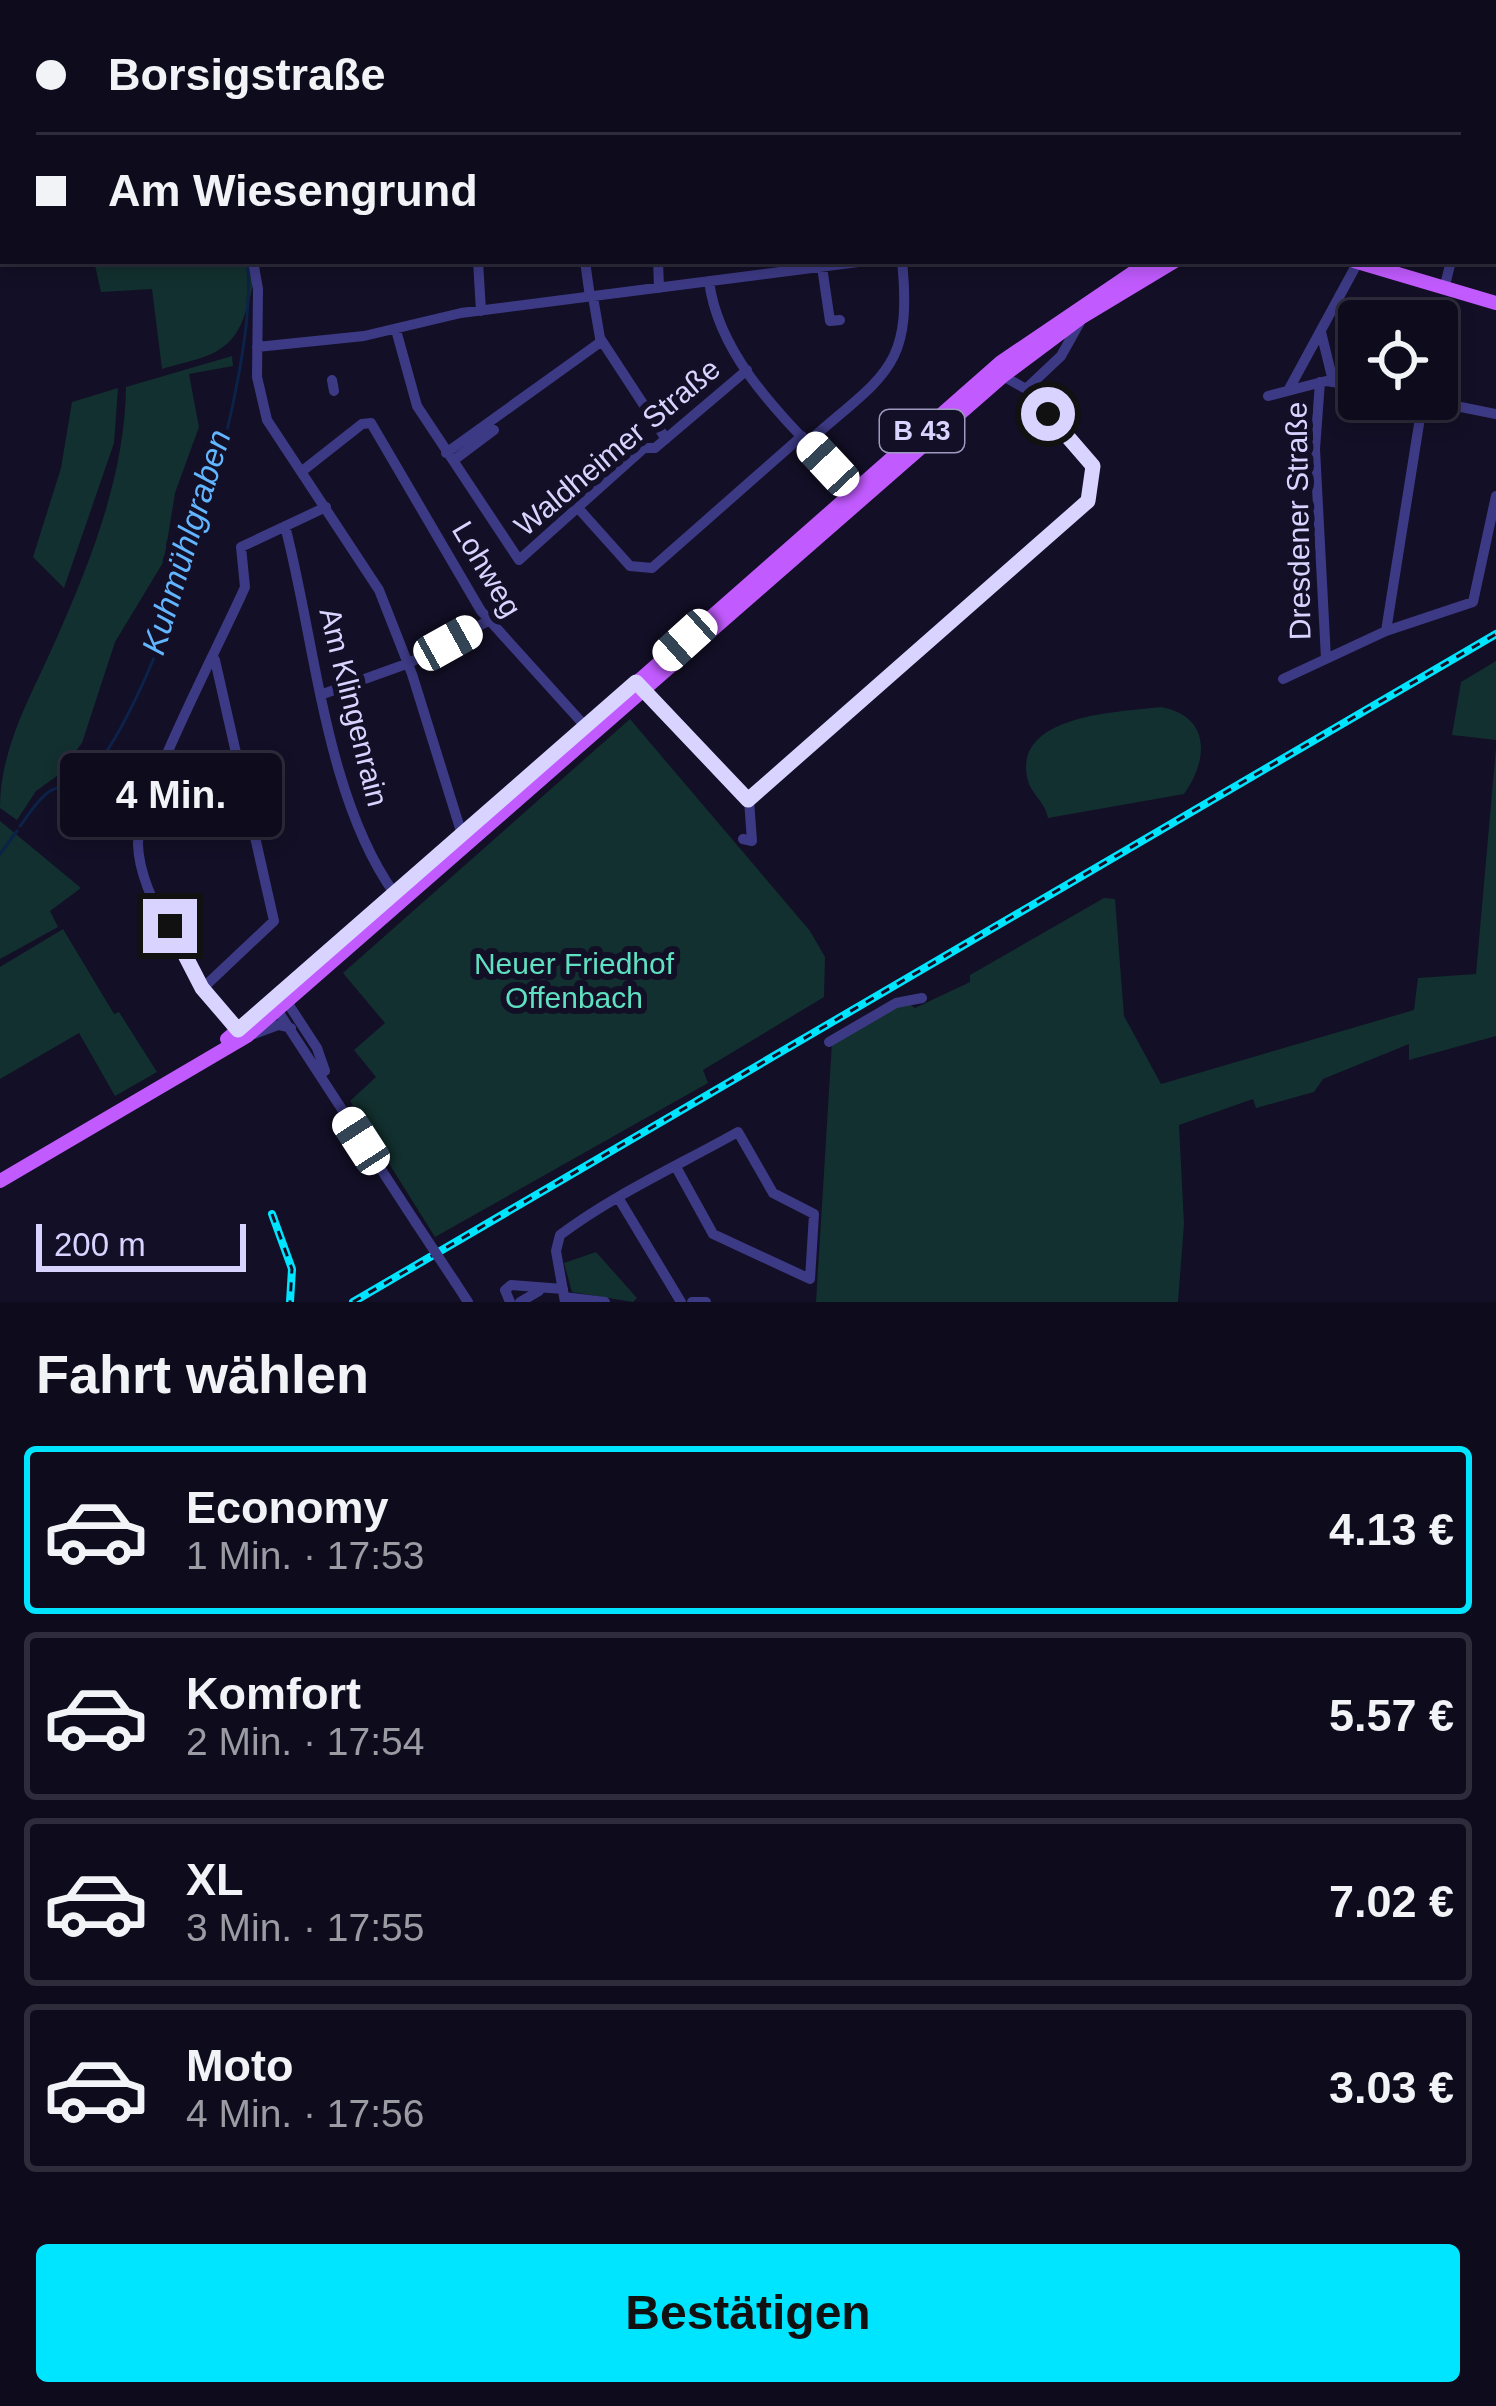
<!DOCTYPE html>
<html lang="de">
<head>
<meta charset="utf-8">
<style>
	:root { --surface:#0e0b1c; --page:#1c1929; --text:#f1f3f6; --muted:#9b9ba3; --line:#2e2b3b; --accent:#00e5ff }
	body { margin:0; font-family:Arial,sans-serif; background:var(--page); color:var(--text); height:100vh; display:flex; flex-direction:column; font-size:45px; white-space:nowrap }
	* { box-sizing:border-box; margin:0 }
	p { font-size:39px; color:var(--muted) }
	.icon { flex:none; width:66px; height:66px; fill:none; stroke:currentColor; stroke-width:2; stroke-linecap:round; stroke-linejoin:round }
	.map { position:relative; height:1302px; overflow:hidden }
	.sheet { display:flex; flex-direction:column; background:var(--surface); flex:1 }
	.sheet>* { flex:none }
	.guide { position:absolute; left:0px; top:0px; width:1497px; height:264px; box-shadow:0 6px 18px #0003,0 0 0 3px var(--line); display:grid; align-content:center; height:264px; padding:0 36px; background:var(--surface) }
	.tools { position:absolute; left:1338px; top:300px; display:grid; gap:24px }
	.tools a { display:grid; place-items:center; width:120px; height:120px; border-radius:12px; background:var(--surface); box-shadow:0 6px 18px #0003,0 0 0 3px var(--line); font-size:60px }
	.scale { position:absolute; left:36px; bottom:30px; width:210px; box-sizing:border-box; padding-left:12px; border:6px solid #d9d4ff; border-top:0; font-size:33px; line-height:42px; white-space:nowrap; color:#d9d4ff; -webkit-text-stroke:9px #130f26; paint-order:stroke }
	.end { position:absolute; width:54px; height:54px; margin:-27px; border:15px solid #d9d4ff; background:#111; box-shadow:0 0 0 6px #111 }
	.from { border-radius:50% }
	.bubble { position:absolute; height:84px; border-radius:12px; background:var(--surface); box-shadow:0 6px 18px #0003,0 0 0 3px var(--line); font-size:39px; font-weight:600; line-height:84px; text-align:center }
	.car { position:absolute; width:36px; height:72px; margin:-36px -18px; border-radius:15px; box-shadow:0 0 9px 3px #0007; background:linear-gradient(#fff 24%,#345 0 40%,#fff 0 76%,#345 0 86%,#fff 0) }
	.guide b { display:flex; align-items:center; gap:42px; height:114px; font-size:45px }
	.guide b+b { border-top:3px solid var(--line) }
	.guide i { width:30px; height:30px; background:var(--text) }
	ul { padding:0; list-style:none }
	li { display:flex; align-items:center; gap:36px; height:168px; margin:0 24px 18px; padding:0 12px; border:6px solid var(--line); border-radius:12px }
	li div { flex:1 }
	li b { display:block; font-size:45px }
	li em { font-style:normal; font-weight:600 }
	li.active { border-color:var(--accent) }
	li>.icon { width:108px; height:108px; stroke-width:1.5 }
	h2 { padding:0 36px; font-size:54px; line-height:144px }
	.cta { display:flex; gap:24px; margin-top:auto; padding:24px 36px }
	.cta a { flex:1; height:138px; border-radius:12px; background:var(--accent); color:#111; font-size:48px; font-weight:600; line-height:138px; text-align:center }
	.map>svg:first-child { display:block }
</style>
</head>
<body>
<div class="map">
<svg width="1496" height="1302" viewBox="0 0 1496 1302">
	<rect width="100%" height="100%" fill="#130f26"/>
	<path fill="#12302f" d="M 551,0 L 1148,0 L 1145,3 L 534,3 Z
		M 94,261 L 250,261 C 255,279 253,289 247,307 C 234,356 206,356 162,369 L 152,289 L 101,292 Z
		M 232,356 L 233,366 L 189,374 L 199,427 L 175,493 L 164,561 L 115,642 L 82,743 L 57,776 L 36,791 L 17,820 L 0,808 C 0,748 30,698 54,644 C 90,563 125,476 126,387 Z
		M 118,388 L 114,443 L 64,588 L 33,557 L 61,468 L 72,402 Z
		M 1496,661 L 1496,740 L 1452,735 L 1461,682 Z
		M 1161,707 C 1213,717 1207,762 1184,794 L 1048,818 C 1045,801 1030,794 1027,777 C 1015,714 1120,712 1161,707 Z
		M 630,719 L 810,931 L 825,957 L 824,997 L 703,1070 L 708,1083 L 435,1237 L 350,1101 L 376,1077 L 354,1050 L 385,1023 L 343,973 Z
		M 1496,748 L 1496,1036 L 1409,1060 L 1409,1044 L 1323,1079 L 1314,1092 L 1256,1108 L 1253,1099 L 1179,1125 L 1184,1224 L 1178,1302 L 816,1302 L 832,1042 L 905,1001 L 915,1008 L 970,982 L 970,975 L 1104,898 L 1115,899 L 1124,1016 L 1161,1084 L 1414,1010 L 1418,978 L 1476,974 Z
		M 0,821 L 81,888 L 50,911 L 58,927 L 0,959 Z
		M 63,929 L 114,1014 L 119,1012 L 157,1072 L 115,1096 L 79,1033 L 0,1079 L 0,967 Z
		M 596,1252 L 637,1298 L 633,1302 L 572,1292 L 564,1263 Z"/>
	<g fill="none" stroke-linecap="round" stroke-linejoin="round">
		<path stroke="#0c2248" stroke-width="3" d="M 490,3 L 496,0
			M 20,826 C 29,814 38,799 50,791 C 63,784 81,784 91,772 C 162,692 262,365 247,261
			M 0,854 L 17,831"/>
		<path stroke="#3d3a85" stroke-width="10" d="M 280,3 L 280,0
			M 1204,3 L 1205,0
			M 1351,3 L 1352,0
			M 1405,3 L 1410,0
			M 253,261 L 258,289 L 257,377 L 267,420 L 379,590 L 412,674 L 464,841
			M 478,261 L 481,311
			M 585,261 L 590,297
			M 658,261 L 659,288
			M 822,267 L 830,321 L 840,320
			M 709,281 C 720,367 799,431 854,492
			M 1444,289 L 1451,261
			M 593,297 L 600,338 L 666,439
			M 396,330 L 417,406 L 519,560 L 644,448 L 655,448 L 747,370
			M 1321,332 L 1333,381
			M 257,347 L 364,336 L 461,313 L 866,261
			M 332,380 L 334,391
			M 1320,382 L 1315,449 L 1326,659
			M 1026,389 L 1061,356 L 1080,322
			M 1289,389 L 1358,262
			M 1268,396 L 1326,381 L 1359,386
			M 1421,399 L 1496,414
			M 808,442 C 884,374 913,370 902,261
			M 446,453 L 602,341
			M 454,460 L 494,430
			M 301,472 L 362,424 L 371,423 L 481,611 L 585,726
			M 578,508 L 630,566 L 652,568 L 802,436
			M 285,526 C 315,640 325,796 394,893
			M 1386,631 L 1423,399
			M 1283,679 L 1386,631 L 1473,602 L 1496,496
			M 638,685 L 749,800
			M 323,694 L 409,663 L 488,621
			M 749,800 L 1088,501 L 1091,462 L 1026,389 L 1003,376
			M 743,839 L 752,841 L 749,800
			M 203,988 L 274,921 L 215,660
			M 285,999 L 317,1048 L 325,1071
			M 274,1005 L 416,1223
			M 238,1030 C 203,988 139,901 138,844 C 137,800 223,638 245,587 L 241,547 L 326,507
			M 254,1034 L 278,1025 L 291,1028
			M 829,1042 L 896,1003 L 922,998
			M 619,1199 L 681,1302
			M 455,1282 L 468,1302
			M 564,1297 L 605,1302
			M 510,1302 L 505,1290 L 511,1285 L 563,1289
			M 520,1302 L 539,1291
			M 565,1302 L 556,1251 L 560,1235 C 613,1195 679,1165 738,1132 L 773,1193 L 814,1214 L 810,1279 L 713,1234 L 676,1167
			M 692,1302 L 706,1302"/>
		<path stroke="#c25bff" stroke-width="14" d="M 1494,49 L 1496,49
			M 1354,261 L 1496,303
			M 319,962 L 1001,362 L 1150,261
			M 227,1039 L 302,976
			M 0,1181 L 247,1036 L 1003,376 L 1082,317 L 1175,261"/>
		<g stroke="#00e5ff" stroke-width="8">
			<path id="rail" d="M 272,1214 L 292,1269 L 290,1302
				M 353,1302 L 1496,634"/>
		</g>
		<use href="#rail" stroke="#130f26" stroke-width="3" stroke-dasharray="9" stroke-linecap="butt"/>
		<path stroke="#3d3a85" stroke-width="10" d="M 416,1223 L 455,1282"/>
	</g>
	<g fill="none" stroke-linecap="round" stroke-linejoin="round">
		<path stroke="#d9d4ff" stroke-width="15" d="M 170,926 L 202,988 L 238,1030 L 636,682 L 748,800 L 1088,501 L 1093,466 L 1048,414"/>
	</g>
	<g text-anchor="middle" dominant-baseline="central" stroke-width="12" stroke-linejoin="round" paint-order="stroke">
		<rect fill="#130f26" stroke="#9e99be" stroke-width="3" x="880" y="410" width="84" height="42" rx="9"/>
		<g font-size="27" font-weight="bold" fill="#d9d4ff">
			<text x="922" y="431">B 43</text>
		</g>
		<g font-size="30" fill="#d9d4ff" stroke="#130f26">
			<text transform="translate(617 447) rotate(-40)">Waldheimer Straße</text>
			<text transform="translate(1298 521) rotate(-91)">Dresdener Straße</text>
			<text transform="translate(487 569) rotate(59)">Lohweg</text>
			<text transform="translate(354 707) rotate(76)">Am Klingenrain</text>
		</g>
		<g font-size="30" fill="#5fe0c0" stroke="#130f26">
			<text x="574" y="963">Neuer Friedhof<tspan x="574" dy="34">Offenbach</tspan></text>
		</g>
		<g font-size="33" font-style="italic" fill="#62b6ff" stroke="#130f26">
			<text transform="translate(186 542) rotate(-73)">Kuhmühlgraben</text>
		</g>
	</g>
</svg>
<div class="tools">
<a><svg class="icon" aria-label="locate" viewBox="0 0 24 24"><circle cx="12" cy="12" r="6"/><path d="M12 2v4M12 18v4M2 12h4M18 12h4"/></svg></a>
</div>
<div class="scale">200 m</div>
<i class="end from" style="left:1048px;top:414px"></i>
<i class="end" style="left:170px;top:926px"></i>
<div class="bubble" style="left:60px;top:753px;width:222px">4 Min.</div>
<i class="car" style="left:828px;top:464px;rotate:317deg"></i>
<i class="car" style="left:685px;top:640px;rotate:228deg"></i>
<i class="car" style="left:448px;top:643px;rotate:61deg"></i>
<i class="car" style="left:361px;top:1141px;rotate:327deg"></i>
<div class="guide">
<b><i class="from"></i>Borsigstraße</b>
<b><i></i>Am Wiesengrund</b>
</div>
</div>
<section class="sheet">
<h2>Fahrt wählen</h2>
<ul>
<li class="active"><svg class="icon" aria-label="car" viewBox="0 0 24 24"><path d="M5 17H2v-5l4-1 3-4h7l3 4 3 1v5h-3M9 17h6M6 11h13"/><circle cx="7" cy="17" r="2"/><circle cx="17" cy="17" r="2"/></svg><div><b>Economy</b><p>1 Min. · 17:53</p></div><em>4.13 €</em></li>
<li><svg class="icon" aria-label="car" viewBox="0 0 24 24"><path d="M5 17H2v-5l4-1 3-4h7l3 4 3 1v5h-3M9 17h6M6 11h13"/><circle cx="7" cy="17" r="2"/><circle cx="17" cy="17" r="2"/></svg><div><b>Komfort</b><p>2 Min. · 17:54</p></div><em>5.57 €</em></li>
<li><svg class="icon" aria-label="car" viewBox="0 0 24 24"><path d="M5 17H2v-5l4-1 3-4h7l3 4 3 1v5h-3M9 17h6M6 11h13"/><circle cx="7" cy="17" r="2"/><circle cx="17" cy="17" r="2"/></svg><div><b>XL</b><p>3 Min. · 17:55</p></div><em>7.02 €</em></li>
<li><svg class="icon" aria-label="car" viewBox="0 0 24 24"><path d="M5 17H2v-5l4-1 3-4h7l3 4 3 1v5h-3M9 17h6M6 11h13"/><circle cx="7" cy="17" r="2"/><circle cx="17" cy="17" r="2"/></svg><div><b>Moto</b><p>4 Min. · 17:56</p></div><em>3.03 €</em></li>
</ul>
<div class="cta"><a>Bestätigen</a></div>
</section>
</body>
</html>
